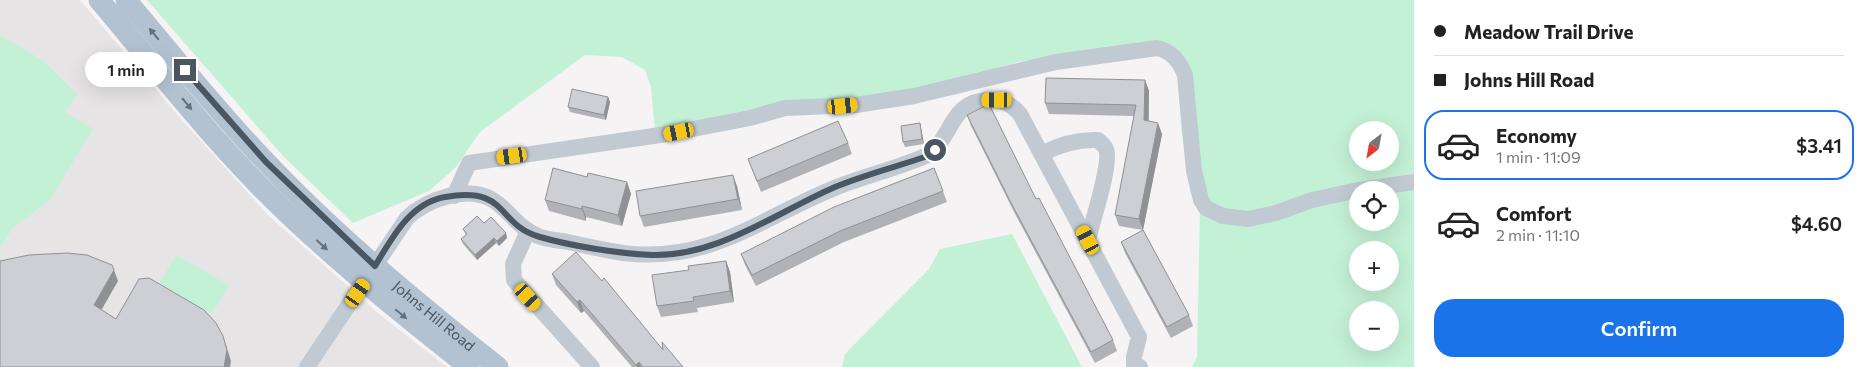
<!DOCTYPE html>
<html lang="en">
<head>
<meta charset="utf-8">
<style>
	:root { --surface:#fff; --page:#f6f6f6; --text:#222; --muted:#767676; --line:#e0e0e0; --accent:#1a73e8 }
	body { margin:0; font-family:Commissioner,sans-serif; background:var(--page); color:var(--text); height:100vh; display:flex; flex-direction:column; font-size:19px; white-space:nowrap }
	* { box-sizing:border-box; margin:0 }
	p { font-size:16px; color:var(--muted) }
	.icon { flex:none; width:28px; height:28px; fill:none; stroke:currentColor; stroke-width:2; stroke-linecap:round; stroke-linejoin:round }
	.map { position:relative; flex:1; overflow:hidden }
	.sheet { display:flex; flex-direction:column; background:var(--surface); width:450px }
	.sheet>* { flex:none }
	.top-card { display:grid; align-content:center; height:110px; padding:0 20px; background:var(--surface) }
	.needle { width:32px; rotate:211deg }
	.buttons { position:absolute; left:1349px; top:121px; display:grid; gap:10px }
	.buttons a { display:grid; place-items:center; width:50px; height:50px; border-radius:50%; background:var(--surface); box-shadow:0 5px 20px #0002; font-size:25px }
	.end { position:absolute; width:22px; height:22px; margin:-11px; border:6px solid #4a5661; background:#fff; box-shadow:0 0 0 2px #fff }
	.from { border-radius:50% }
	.bubble { position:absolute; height:35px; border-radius:18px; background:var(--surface); box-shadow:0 5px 20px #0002; font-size:16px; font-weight:600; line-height:35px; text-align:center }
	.car { position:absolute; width:15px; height:30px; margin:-15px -8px; border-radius:6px; box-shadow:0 0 4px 1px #0007; background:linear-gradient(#f5c518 24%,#345 0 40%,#f5c518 0 76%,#345 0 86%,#f5c518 0) }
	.top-card b { display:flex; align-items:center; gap:18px; height:48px; font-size:19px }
	.top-card b+b { border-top:1px solid var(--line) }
	.top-card i { width:12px; height:12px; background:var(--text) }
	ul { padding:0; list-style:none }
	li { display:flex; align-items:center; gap:15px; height:70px; margin:0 10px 8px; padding:0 10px; border:2px solid transparent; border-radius:20px }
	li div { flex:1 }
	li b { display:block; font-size:19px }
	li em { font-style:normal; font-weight:600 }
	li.active { border-color:var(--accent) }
	li>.icon { width:45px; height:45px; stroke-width:1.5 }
	.button { display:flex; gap:10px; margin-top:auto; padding:10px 20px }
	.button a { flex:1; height:58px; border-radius:20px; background:var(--accent); color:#fff; font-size:20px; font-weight:600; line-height:58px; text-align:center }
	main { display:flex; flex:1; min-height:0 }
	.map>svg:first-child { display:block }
</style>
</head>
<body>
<main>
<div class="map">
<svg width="1414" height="367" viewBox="0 0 1414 367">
	<rect width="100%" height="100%" fill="#f5f3f3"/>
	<path fill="#e6e4e5" d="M 0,0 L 80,0 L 180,118 L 269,216 L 379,314 L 447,367 L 0,367 Z"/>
	<path fill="#c3f1d5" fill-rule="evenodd" d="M 147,0 L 1414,0 L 1414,367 L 1192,367 L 1197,357 L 1200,209 L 1182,135 L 1178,85 L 1183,62 L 1126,47 L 1017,62 L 973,77 L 858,100 L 655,131 L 651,87 L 645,70 L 622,57 L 585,55 L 480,132 L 455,168 L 429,191 L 353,223 L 283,156 ZM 1358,130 L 1390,130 L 1390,162 L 1358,162 ZM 1358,190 L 1390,190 L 1390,222 L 1358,222 ZM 1358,250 L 1390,250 L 1390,282 L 1358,282 ZM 1358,310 L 1390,310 L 1390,342 L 1358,342 Z
		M 0,35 L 45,62 L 77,94 L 65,112 L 93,129 L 49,201 L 13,227 L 0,248 Z
		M 1012,234 L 1082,367 L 842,367 L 845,354 L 929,269 L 940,249 Z
		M 176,255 L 229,285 L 212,314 L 159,284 Z"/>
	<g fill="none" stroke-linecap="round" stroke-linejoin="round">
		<path stroke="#c1cad2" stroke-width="16" d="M 1041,154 C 1060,144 1077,139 1098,140 C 1101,143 1105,146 1106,149 C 1112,163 1092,222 1088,240
			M 1359,190 L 1414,182
			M 454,196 L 469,163 L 667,134 L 750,118 L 785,108 L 856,105 L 914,96 L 1056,62 L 1157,48 C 1172,51 1180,62 1185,75 L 1194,171 L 1201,200 L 1206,208 L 1223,216 L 1248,219 L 1276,213 L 1312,200 L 1358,190
			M 528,231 L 513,264 L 514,280 L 592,367
			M 307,367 L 407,218 C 426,200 466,185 491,199 C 508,208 516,227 538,236 C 547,240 558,240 568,242 C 586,246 605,250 623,253 C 710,264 762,217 837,187 C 867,175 900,168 930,154 C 953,135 951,100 990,100 C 1003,100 1011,104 1020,114 L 1139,337 L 1134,357 L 1134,364 L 1140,367"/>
		<g stroke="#b3c2d1" stroke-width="21">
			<path d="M 99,0 C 160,72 218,148 287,213 C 345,268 407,318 469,367"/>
			<path id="s1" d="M 126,0 C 172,54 216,110 265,161 C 336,236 417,303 498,367"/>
		</g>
	</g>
	<path fill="#b0b2b7" d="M 1145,80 L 1149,91 L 1149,121 L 1162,134 L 1143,230 L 1189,315 L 1193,326 L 1171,338 L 1125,253 L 1121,242 L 1143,230 L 1119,226 L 1115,215 L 1134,116 L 1049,114 L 1045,103 Z
		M 608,97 L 610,102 L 606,120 L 570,112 L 568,107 Z
		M 967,115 L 1036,199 L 1113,340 L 1117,351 L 1095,363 L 1015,214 L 971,126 Z
		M 920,123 L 921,128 L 924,144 L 905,147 L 903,142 Z
		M 848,143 L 852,154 L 761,192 L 748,159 Z
		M 934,168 L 947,202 L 844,242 L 756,286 L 745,265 L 741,254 Z
		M 587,177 L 627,182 L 631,194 L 622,226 L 586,217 L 586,221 L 549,211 L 545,200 Z
		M 737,186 L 742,210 L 644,227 L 640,216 Z
		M 484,223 L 506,233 L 507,238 L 499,246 L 496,243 L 477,260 L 463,244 L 461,239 L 466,235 L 463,229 Z
		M 726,261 L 730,272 L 734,302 L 697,308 L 698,312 L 661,317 L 657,306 L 689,270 Z
		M 552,274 L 663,350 L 683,367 L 632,367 L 584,311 L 581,313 L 556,285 Z"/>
	<path fill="#909195" d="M 1145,80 L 1149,91 L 1148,132 L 1144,120 Z
		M 608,97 L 610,102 L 606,120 L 604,115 Z
		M 920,123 L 921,128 L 924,144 L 922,139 Z
		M 1158,123 L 1162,134 L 1143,230 L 1139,219 Z
		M 733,175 L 737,186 L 742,210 L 738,199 Z
		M 627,182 L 631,194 L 622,226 L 618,215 Z
		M 582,206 L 586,217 L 586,221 L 582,209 Z
		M 506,233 L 507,238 L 499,246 L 497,241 Z
		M 494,238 L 496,243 L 477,260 L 475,255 Z
		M 726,261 L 730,272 L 734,302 L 730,291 Z
		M 114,270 L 118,281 L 98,316 L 94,305 Z
		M 580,300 L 584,311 L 581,313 L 577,302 Z
		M 223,336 L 231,361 L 230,367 L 224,367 Z
		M 639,362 L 641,367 L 637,367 L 636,365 Z"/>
	<path fill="#cdcfd5" stroke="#909195" d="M 1046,78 L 1145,80 L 1144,120 L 1158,123 L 1139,219 L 1115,215 L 1136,105 L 1045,103 Z
		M 572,89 L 608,97 L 604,115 L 568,107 Z
		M 989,104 L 1036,199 L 1039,198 L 1113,340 L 1091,352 L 1011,203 L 967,115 Z
		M 838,121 L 848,143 L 757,181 L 748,159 Z
		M 920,123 L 922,139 L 903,142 L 901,126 Z
		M 553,168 L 587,177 L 588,173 L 627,182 L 618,215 L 582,206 L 582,209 L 545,200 Z
		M 934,168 L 943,191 L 840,231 L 752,275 L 741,254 L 834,207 Z
		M 733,175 L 738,199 L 640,216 L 636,191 Z
		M 477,216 L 484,223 L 491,217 L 506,233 L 497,241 L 494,238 L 475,255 L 461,239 L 467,234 L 463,229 Z
		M 1143,230 L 1189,315 L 1167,327 L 1121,242 Z
		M 576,252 L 602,281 L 604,278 L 663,350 L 662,342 L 683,367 L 643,367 L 639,362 L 636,365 L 580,300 L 577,302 L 552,274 Z
		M 67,253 L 87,255 L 112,265 L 114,270 L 94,305 L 116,319 L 139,279 L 149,278 L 204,310 L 216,323 L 223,336 L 227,350 L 224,367 L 0,367 L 0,261 L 29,255 Z
		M 726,261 L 730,291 L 693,297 L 694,301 L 657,306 L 652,275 L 689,270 L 688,266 Z"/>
	<defs><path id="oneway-solid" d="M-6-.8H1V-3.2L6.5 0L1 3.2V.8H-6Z" transform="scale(1.25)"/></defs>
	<g fill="#64717d">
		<use href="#oneway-solid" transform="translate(154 34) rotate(-130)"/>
		<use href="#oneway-solid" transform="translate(187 104) rotate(50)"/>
		<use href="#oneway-solid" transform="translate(322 245) rotate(42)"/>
		<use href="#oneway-solid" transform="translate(401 314) rotate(40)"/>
	</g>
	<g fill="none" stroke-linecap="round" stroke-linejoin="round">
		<path stroke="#4a5661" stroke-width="6" d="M 185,70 L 266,162 L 375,266 C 392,238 410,203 445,197 C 510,186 495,224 540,237 C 571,246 621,254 652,255 C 718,257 777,212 835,187 C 864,175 895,167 925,157 L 935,150"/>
	</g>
	<g text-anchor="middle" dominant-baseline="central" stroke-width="4" stroke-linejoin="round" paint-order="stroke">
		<g font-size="15" fill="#4a5661" stroke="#fff">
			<text stroke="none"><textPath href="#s1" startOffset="442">Johns Hill Road</textPath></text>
		</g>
	</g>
</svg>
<div class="buttons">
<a><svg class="needle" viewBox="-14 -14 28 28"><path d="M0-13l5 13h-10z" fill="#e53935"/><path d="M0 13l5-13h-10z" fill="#767676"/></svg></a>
<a><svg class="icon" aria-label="locate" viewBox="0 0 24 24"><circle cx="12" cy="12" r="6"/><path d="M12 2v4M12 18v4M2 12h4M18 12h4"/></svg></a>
<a>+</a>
<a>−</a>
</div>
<i class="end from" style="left:935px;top:150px"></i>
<i class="end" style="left:185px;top:70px"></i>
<div class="bubble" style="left:85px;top:52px;width:82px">1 min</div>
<i class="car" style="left:997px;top:100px;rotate:270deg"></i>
<i class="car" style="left:843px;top:106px;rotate:84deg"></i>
<i class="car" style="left:679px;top:132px;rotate:258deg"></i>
<i class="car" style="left:512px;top:156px;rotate:262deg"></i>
<i class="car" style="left:1088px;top:240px;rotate:332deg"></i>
<i class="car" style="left:358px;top:293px;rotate:35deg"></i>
<i class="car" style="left:528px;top:297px;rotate:138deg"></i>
</div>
<section class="sheet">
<div class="top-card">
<b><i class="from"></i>Meadow Trail Drive</b>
<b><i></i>Johns Hill Road</b>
</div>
<ul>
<li class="active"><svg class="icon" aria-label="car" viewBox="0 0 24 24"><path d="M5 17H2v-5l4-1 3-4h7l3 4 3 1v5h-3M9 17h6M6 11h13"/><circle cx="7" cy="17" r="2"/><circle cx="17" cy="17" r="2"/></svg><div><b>Economy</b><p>1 min · 11:09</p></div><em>$3.41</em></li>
<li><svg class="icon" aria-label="car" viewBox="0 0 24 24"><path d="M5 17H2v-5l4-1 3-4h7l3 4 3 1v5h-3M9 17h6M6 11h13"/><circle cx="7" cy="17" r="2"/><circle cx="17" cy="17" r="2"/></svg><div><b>Comfort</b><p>2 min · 11:10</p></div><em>$4.60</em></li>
</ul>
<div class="button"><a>Confirm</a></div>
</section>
</main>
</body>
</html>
